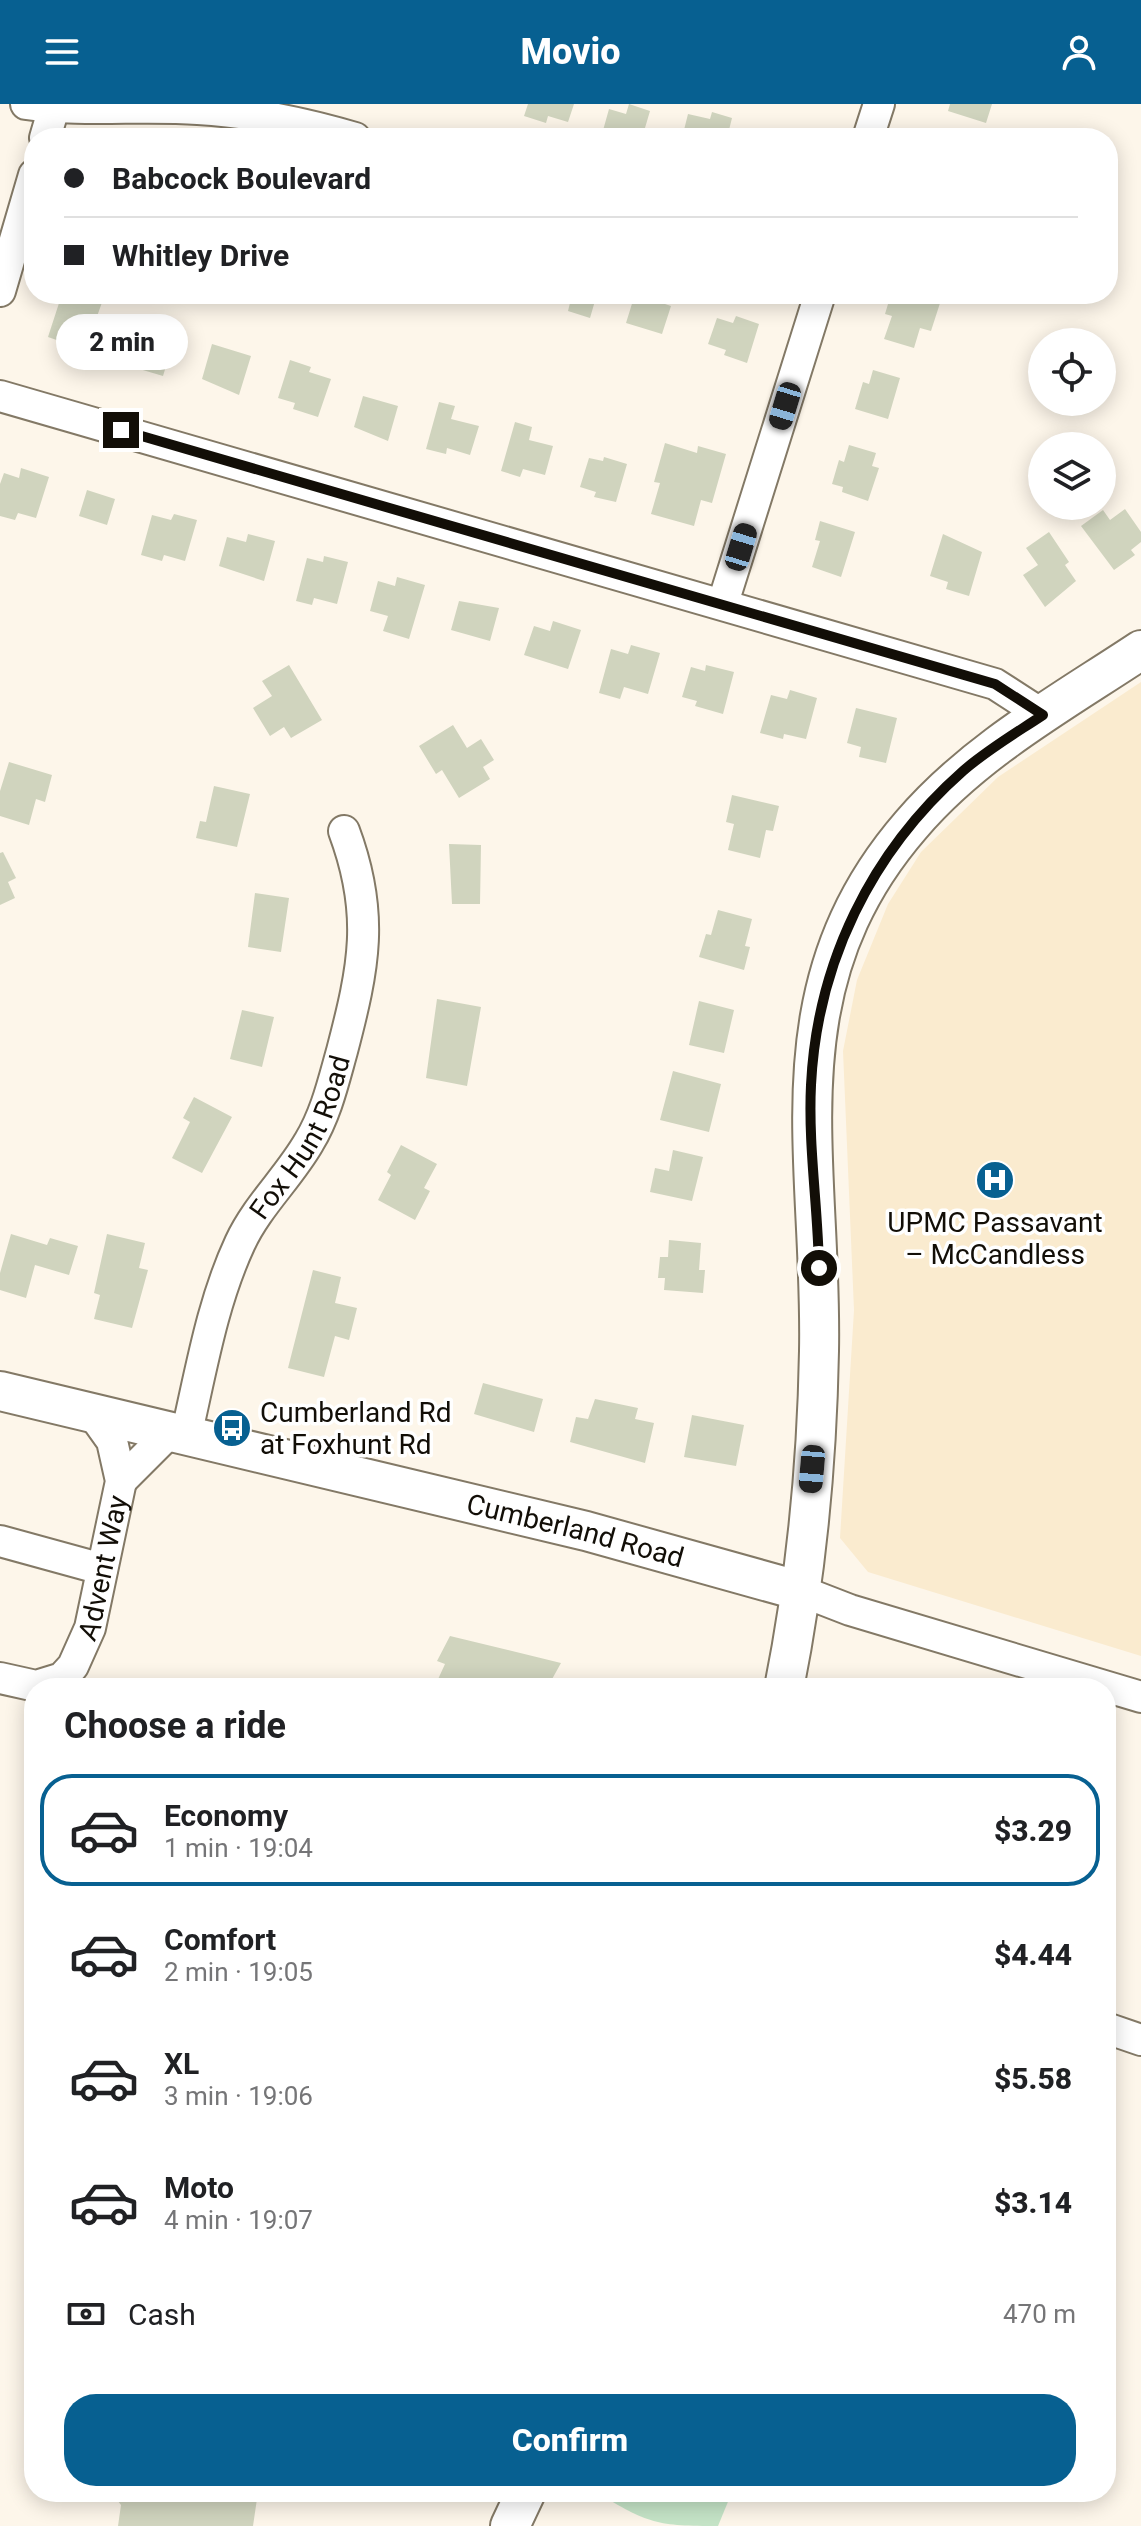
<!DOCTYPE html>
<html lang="en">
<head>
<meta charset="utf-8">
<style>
	:root { --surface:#fff; --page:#f2f2f2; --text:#202124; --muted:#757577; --line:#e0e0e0; --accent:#076091 }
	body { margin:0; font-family:Roboto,sans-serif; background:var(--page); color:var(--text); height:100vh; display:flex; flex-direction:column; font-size:30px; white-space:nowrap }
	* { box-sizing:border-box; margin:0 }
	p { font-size:26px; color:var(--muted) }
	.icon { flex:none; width:44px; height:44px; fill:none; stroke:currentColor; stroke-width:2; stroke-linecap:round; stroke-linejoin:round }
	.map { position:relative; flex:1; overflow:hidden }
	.sheet { position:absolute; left:24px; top:1574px; width:1092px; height:824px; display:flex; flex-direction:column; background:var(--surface); border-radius:32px; box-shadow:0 4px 20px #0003 }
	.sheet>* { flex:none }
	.banner { position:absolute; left:24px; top:24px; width:1094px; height:176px; border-radius:32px; box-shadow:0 4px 20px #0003; display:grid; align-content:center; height:176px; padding:0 40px; background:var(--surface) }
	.fabs { position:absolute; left:1028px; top:224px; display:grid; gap:16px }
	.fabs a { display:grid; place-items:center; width:88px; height:88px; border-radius:50%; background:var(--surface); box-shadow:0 4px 20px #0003; font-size:40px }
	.end { position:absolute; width:36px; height:36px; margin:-18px; border:10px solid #120e07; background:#fff; box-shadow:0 0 0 4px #fff }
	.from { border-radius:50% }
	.bubble { position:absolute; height:56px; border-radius:28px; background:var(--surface); box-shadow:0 4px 20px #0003; font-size:26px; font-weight:800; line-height:56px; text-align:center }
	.car { position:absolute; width:24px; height:48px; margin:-24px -12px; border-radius:10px; box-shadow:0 0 6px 2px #0007; background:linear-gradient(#222 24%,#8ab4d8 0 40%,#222 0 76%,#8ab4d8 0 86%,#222 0) }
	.banner b { display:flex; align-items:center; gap:28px; height:76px; font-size:30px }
	.banner b+b { border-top:2px solid var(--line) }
	.banner i { width:20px; height:20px; background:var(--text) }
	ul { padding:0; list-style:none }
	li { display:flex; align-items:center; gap:24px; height:112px; margin:0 16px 12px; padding:0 24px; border:4px solid transparent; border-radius:32px }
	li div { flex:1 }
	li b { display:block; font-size:30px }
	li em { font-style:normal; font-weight:800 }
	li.active { border-color:var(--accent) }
	li>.icon { width:72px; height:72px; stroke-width:1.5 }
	h2 { padding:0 40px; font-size:36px; line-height:96px }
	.pay { display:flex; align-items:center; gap:20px; height:88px; padding:0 40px; font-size:30px }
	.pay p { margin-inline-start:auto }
	.primary-button { display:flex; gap:16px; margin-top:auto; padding:16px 40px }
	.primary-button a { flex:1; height:92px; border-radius:32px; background:var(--accent); color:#fff; font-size:32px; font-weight:800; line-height:92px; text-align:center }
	header { display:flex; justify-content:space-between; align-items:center; height:104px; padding:0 40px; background:var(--accent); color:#fff; font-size:36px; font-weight:800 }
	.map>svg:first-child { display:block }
</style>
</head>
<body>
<header><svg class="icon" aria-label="menu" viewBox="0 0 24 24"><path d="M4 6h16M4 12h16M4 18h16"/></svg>Movio<svg class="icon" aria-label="person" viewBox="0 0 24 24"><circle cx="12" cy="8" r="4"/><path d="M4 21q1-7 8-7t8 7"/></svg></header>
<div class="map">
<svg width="1141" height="2422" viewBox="0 0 1141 2422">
	<rect width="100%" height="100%" fill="#fdf6ea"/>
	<path fill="#faebcf" d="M 1141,578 L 1141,1552 L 868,1468 L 840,1434 L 854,1206 L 843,947 L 857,876 L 888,800 L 921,748 L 998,673 Z"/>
	<path fill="#c5e4c7" d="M 597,2388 L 732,2388 L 718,2422 C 658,2422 647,2420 597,2388 Z"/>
	<path fill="#d0d4be" d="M 528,0 L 574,0 L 568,18 L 548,12 L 546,19 L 524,12 Z
		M 629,0 L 650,7 L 642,34 L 602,30 L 609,5 L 626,10 Z
		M 950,0 L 992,0 L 986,19 L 948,7 Z
		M 712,8 L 732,14 L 727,34 L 682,34 L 688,10 L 710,15 Z
		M 74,190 L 105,190 L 85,246 L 48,233 L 60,196 L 70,199 Z
		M 556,190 L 597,190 L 590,214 L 568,207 L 570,199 L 555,194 Z
		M 635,190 L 658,190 L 656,197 L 671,202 L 662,230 L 626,219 Z
		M 891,190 L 924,197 L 926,192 L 941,196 L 931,227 L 920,224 L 914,244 L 884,235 L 892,212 L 885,210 Z
		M 736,212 L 759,220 L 747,259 L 724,251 L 726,246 L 708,240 L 717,214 L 733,219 Z
		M 149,222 L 176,230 L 163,272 L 136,264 L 139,255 L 124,250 L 132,223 L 147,227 Z
		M 212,240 L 251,252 L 239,291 L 202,275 Z
		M 290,256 L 311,263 L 309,268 L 331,275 L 318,313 L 293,305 L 295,299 L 278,294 Z
		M 873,266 L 900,274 L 888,315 L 855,305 L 863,278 L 869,280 Z
		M 363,292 L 398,302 L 388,337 L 354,323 Z
		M 439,298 L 455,302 L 451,315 L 479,322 L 470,351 L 447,344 L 446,350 L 426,345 Z
		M 515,318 L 532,323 L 529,336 L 553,342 L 545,371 L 523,365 L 520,373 L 501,367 Z
		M 665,339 L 697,349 L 698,342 L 726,350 L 712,399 L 701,396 L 694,422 L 651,410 L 660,379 L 654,378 Z
		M 849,341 L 876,349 L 872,362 L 879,364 L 868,397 L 842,388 L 843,383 L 832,380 L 839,356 L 844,358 Z
		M 604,353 L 627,360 L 616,398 L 594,393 L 596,388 L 580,383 L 589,354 L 603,357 Z
		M 21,364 L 49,373 L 36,414 L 18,409 L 15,416 L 0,412 L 0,380 L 4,369 L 19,374 Z
		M 87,386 L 115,395 L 107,421 L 79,412 Z
		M 1125,405 L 1141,428 L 1141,438 L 1131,446 L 1135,451 L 1114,466 L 1081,422 L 1103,406 L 1110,416 Z
		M 174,410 L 197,416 L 185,457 L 164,451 L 162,457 L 141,451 L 152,411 L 171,416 Z
		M 820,417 L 855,428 L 841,473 L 812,463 L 820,437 L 815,436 Z
		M 1049,428 L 1069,458 L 1065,461 L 1076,477 L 1045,503 L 1023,471 L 1038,461 L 1026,444 Z
		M 248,430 L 275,437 L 264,477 L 219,462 L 227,433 L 246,438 Z
		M 943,430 L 982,448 L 969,492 L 946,485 L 948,478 L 930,472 Z
		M 324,452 L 348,458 L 337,500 L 314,494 L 312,501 L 296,497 L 307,454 L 323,458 Z
		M 397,473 L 425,481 L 409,535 L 383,527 L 388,512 L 370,507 L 378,477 L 395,482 Z
		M 459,497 L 499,504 L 490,537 L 451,526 Z
		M 553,517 L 581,526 L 568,565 L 524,551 L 534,522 L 550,527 Z
		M 631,541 L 660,549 L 648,590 L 624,583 L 620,595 L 599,589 L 611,545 L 628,550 Z
		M 289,561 L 322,616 L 291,634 L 284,623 L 270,632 L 253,604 L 272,592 L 262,577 Z
		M 706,561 L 734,568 L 723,610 L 695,602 L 697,597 L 682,593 L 691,563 L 705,567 Z
		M 790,586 L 817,594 L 806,635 L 784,630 L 783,635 L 760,629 L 771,591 L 787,595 Z
		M 856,604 L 897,614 L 886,659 L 859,653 L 861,643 L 847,639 Z
		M 453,621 L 467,644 L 481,635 L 494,656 L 483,663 L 490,675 L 459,694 L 442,666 L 436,670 L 419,642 Z
		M 9,658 L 52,671 L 45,698 L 36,695 L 29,721 L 0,712 L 0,687 Z
		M 214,682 L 250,690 L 237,743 L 196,734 L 200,717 L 206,718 Z
		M 732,691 L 779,702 L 773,727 L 766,726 L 760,754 L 728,746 L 734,720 L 726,718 Z
		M 449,740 L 481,741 L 480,800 L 452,800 Z
		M 3,748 L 16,774 L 8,778 L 15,794 L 0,801 L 0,749 Z
		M 255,789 L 289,794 L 281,848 L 248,843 Z
		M 718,806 L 752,815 L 745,842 L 750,843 L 744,866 L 699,853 L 706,830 L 711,831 Z
		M 437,895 L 481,903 L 467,982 L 426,974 Z
		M 699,897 L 734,906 L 724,949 L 689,941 Z
		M 242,906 L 274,913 L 262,963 L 230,955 Z
		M 673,967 L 721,980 L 709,1028 L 660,1016 Z
		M 194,993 L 232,1013 L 202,1069 L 172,1054 L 190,1018 L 183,1014 Z
		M 401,1041 L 437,1060 L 424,1084 L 430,1087 L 415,1116 L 378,1096 L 391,1071 L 387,1068 Z
		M 673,1046 L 703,1053 L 692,1097 L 650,1088 L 655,1064 L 669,1067 Z
		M 11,1130 L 47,1141 L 50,1134 L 78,1142 L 69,1171 L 35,1161 L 26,1194 L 0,1186 L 0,1169 Z
		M 107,1130 L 145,1139 L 139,1164 L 148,1166 L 132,1224 L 94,1215 L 100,1191 L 94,1189 Z
		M 669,1136 L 701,1139 L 699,1166 L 705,1166 L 703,1189 L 664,1186 L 665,1174 L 658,1174 L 660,1153 L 668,1153 Z
		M 313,1166 L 341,1173 L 335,1199 L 357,1204 L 349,1236 L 335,1232 L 324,1273 L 288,1264 Z
		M 483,1279 L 543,1295 L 534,1328 L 474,1310 Z
		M 595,1295 L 638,1304 L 635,1315 L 654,1319 L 645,1359 L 570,1338 L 576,1313 L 588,1315 Z
		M 692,1311 L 744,1321 L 736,1362 L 684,1353 Z
		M 450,1532 L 561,1559 L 551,1577 L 559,1581 L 558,1584 L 434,1584 L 445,1560 L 437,1557 Z
		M 111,2388 L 258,2388 L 253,2422 L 118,2422 L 121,2401 Z"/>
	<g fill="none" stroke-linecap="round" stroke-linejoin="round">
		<g stroke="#837966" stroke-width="34">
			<g id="minor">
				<path d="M 26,0 C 83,8 141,1 198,5 C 252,8 304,19 355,34"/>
				<path d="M 45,34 L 55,0"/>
				<path d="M 868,34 L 879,0"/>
				<path d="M 0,187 L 34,71"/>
				<path d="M 0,292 L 995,580 L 1043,611"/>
				<path d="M 723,499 L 820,190"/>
				<path id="s1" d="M 186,1332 C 201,1267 212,1199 240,1139 C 257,1102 289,1073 309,1038 C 326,1010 333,979 342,947 C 364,863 375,810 344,727"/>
				<path d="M 121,1377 L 169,1329"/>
				<path d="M 0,1437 L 102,1465"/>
				<path d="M 801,1487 L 850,1506 L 1141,1593"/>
				<path id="s2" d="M 0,1574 L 36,1582 L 62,1574 L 73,1562 L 90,1524 L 121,1377 L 112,1337 L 92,1309"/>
				<path d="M 1106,1924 L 1141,1936"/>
			</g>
		</g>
		<g stroke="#837966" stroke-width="42">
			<g id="major">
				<path id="s3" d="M 0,1287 L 586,1427 L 801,1487"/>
				<path d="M 784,1584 C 806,1474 817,1360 819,1247 C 823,1054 769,885 911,721 C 974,647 1061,599 1141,546"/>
				<path d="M 510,2422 L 526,2388"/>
			</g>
		</g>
		<use href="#minor" stroke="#fff" stroke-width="30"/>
		<use href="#major" stroke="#fff" stroke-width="38"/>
	</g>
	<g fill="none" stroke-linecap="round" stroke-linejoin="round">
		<path stroke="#120e07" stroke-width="10" d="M 121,326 L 995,580 L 1043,611 C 1016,629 987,646 963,667 C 871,748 817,859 811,981 C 808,1042 818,1103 819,1164"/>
	</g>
	<defs>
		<g id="hospital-disc" transform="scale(2)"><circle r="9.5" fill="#076091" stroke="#fff"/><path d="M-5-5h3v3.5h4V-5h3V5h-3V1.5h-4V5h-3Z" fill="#fff"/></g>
		<g id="bus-disc" transform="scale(2)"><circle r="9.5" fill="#076091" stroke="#fff"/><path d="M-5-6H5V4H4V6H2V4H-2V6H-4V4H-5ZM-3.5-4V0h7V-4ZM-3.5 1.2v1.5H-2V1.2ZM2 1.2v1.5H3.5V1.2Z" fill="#fff"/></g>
	</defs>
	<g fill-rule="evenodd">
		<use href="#hospital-disc" x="995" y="1076"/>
		<use href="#bus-disc" x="232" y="1324"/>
	</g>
	<g text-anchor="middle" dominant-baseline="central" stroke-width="7" stroke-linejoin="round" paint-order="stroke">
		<g font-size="28" fill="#120e07" stroke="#fff">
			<text stroke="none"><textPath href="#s1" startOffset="324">Fox Hunt Road</textPath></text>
			<text stroke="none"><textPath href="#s3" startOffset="592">Cumberland Road</textPath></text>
			<text stroke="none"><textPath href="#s2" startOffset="184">Advent Way</textPath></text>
		</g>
		<g font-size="28" fill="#120e07" stroke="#fff">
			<text x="995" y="1118">UPMC Passavant<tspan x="995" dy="32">– McCandless</tspan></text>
			<text x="260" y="1308" text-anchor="start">Cumberland Rd<tspan x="260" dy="32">at Foxhunt Rd</tspan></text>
		</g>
	</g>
</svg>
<div class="fabs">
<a><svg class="icon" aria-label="locate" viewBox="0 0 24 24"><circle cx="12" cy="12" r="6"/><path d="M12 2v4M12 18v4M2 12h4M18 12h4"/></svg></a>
<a><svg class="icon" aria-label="layers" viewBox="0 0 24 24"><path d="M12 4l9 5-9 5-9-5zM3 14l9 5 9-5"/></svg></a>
</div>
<i class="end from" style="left:819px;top:1164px"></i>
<i class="end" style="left:121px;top:326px"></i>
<div class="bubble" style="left:56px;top:210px;width:132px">2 min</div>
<i class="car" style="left:785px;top:302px;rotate:197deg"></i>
<i class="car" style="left:741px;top:443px;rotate:17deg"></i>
<i class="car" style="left:812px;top:1365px;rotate:185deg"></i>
<div class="banner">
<b><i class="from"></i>Babcock Boulevard</b>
<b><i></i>Whitley Drive</b>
</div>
<section class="sheet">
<h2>Choose a ride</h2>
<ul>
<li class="active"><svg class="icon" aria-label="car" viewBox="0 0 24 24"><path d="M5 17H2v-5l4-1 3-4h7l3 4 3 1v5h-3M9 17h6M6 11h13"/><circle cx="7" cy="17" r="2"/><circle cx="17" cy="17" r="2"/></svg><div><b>Economy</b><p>1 min · 19:04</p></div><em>$3.29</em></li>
<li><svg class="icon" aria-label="car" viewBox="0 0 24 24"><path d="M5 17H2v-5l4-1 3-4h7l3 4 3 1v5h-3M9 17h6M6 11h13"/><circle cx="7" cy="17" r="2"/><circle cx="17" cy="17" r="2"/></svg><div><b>Comfort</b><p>2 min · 19:05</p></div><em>$4.44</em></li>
<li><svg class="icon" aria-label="car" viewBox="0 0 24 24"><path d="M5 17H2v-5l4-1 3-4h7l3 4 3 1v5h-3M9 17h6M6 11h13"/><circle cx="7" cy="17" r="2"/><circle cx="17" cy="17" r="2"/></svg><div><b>XL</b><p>3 min · 19:06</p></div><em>$5.58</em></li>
<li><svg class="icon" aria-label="car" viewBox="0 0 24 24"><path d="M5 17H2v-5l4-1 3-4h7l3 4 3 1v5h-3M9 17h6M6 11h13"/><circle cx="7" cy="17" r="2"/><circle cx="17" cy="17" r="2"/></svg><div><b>Moto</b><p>4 min · 19:07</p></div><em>$3.14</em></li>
</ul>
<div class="pay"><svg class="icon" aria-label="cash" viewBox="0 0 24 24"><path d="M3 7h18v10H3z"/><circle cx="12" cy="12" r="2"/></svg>Cash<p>470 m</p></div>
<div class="primary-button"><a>Confirm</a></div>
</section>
</div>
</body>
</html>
